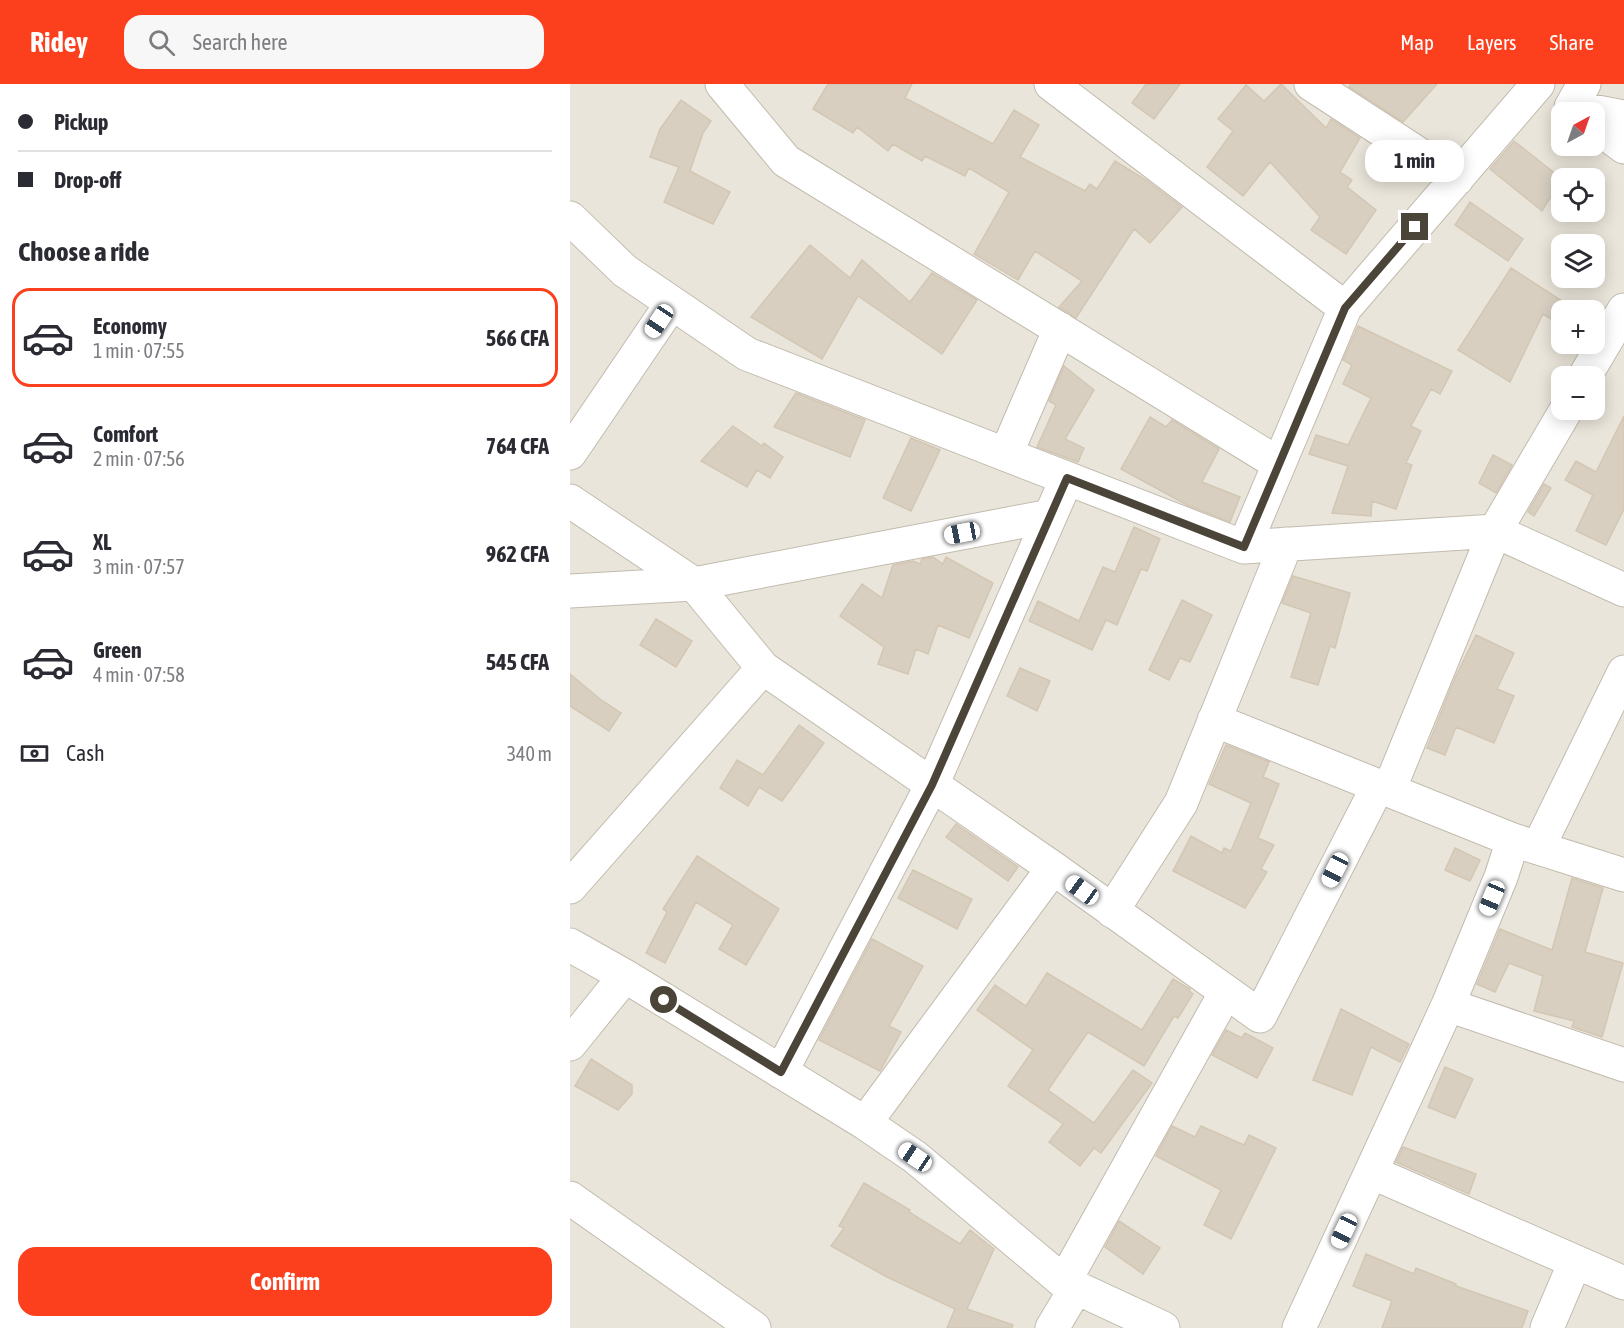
<!DOCTYPE html>
<html lang="en">
<head>
<meta charset="utf-8">
<style>
	:root { --surface:#fff; --page:#f7f7f7; --text:#2b2b33; --muted:#7c7c81; --line:#e1e1e2; --accent:#fc3f1d }
	body { margin:0; font-family:"Asap Condensed",sans-serif; background:var(--page); color:var(--text); height:100vh; display:flex; flex-direction:column; font-size:22px; white-space:nowrap }
	* { box-sizing:border-box; margin:0 }
	p { font-size:20px; color:var(--muted) }
	.icon { flex:none; width:33px; height:33px; fill:none; stroke:currentColor; stroke-width:2; stroke-linecap:round; stroke-linejoin:round }
	.map { position:relative; flex:1; overflow:hidden }
	.panel { display:flex; flex-direction:column; background:var(--surface); width:570px }
	.panel>* { flex:none }
	.banner { display:grid; align-content:center; height:132px; padding:0 18px; background:var(--surface) }
	.needle { width:39px; rotate:40deg }
	.buttons { position:absolute; left:981px; top:18px; display:grid; gap:12px }
	.buttons a { display:grid; place-items:center; width:54px; height:54px; border-radius:12px; background:var(--surface); box-shadow:0 3px 15px #0003; font-size:30px }
	.end { position:absolute; width:27px; height:27px; margin:-14px; border:8px solid #4b4439; background:#fff; box-shadow:0 0 0 3px #fff }
	.from { border-radius:50% }
	.bubble { position:absolute; height:42px; border-radius:18px; background:var(--surface); box-shadow:0 3px 15px #0003; font-size:20px; font-weight:700; line-height:42px; text-align:center }
	.car { position:absolute; width:18px; height:36px; margin:-18px -9px; border-radius:8px; box-shadow:0 0 4px 2px #0007; background:linear-gradient(#fff 24%,#345 0 40%,#fff 0 76%,#345 0 86%,#fff 0) }
	.banner b { display:flex; align-items:center; gap:21px; height:57px; font-size:22px }
	.banner b+b { border-top:2px solid var(--line) }
	.banner i { width:15px; height:15px; background:var(--text) }
	ul { padding:0; list-style:none }
	li { display:flex; align-items:center; gap:18px; height:99px; margin:0 12px 9px; padding:0 6px; border:3px solid transparent; border-radius:18px }
	li div { flex:1 }
	li b { display:block; font-size:22px }
	li em { font-style:normal; font-weight:700 }
	li.current { border-color:var(--accent) }
	li>.icon { width:54px; height:54px; stroke-width:1.5 }
	h2 { padding:0 18px; font-size:27px; line-height:72px }
	.pay { display:flex; align-items:center; gap:15px; height:66px; padding:0 18px; font-size:22px }
	.pay p { margin-inline-start:auto }
	.button { display:flex; gap:12px; margin-top:auto; padding:12px 18px }
	.button a { flex:1; height:69px; border-radius:18px; background:var(--accent); color:#fff; font-size:24px; font-weight:700; line-height:69px; text-align:center }
	header { display:flex; align-items:center; gap:36px; box-sizing:border-box; height:84px; padding:0 30px; background:var(--accent); color:#fff }
	header strong { font-size:28px }
	nav { display:flex; gap:33px; margin-inline-start:auto; font-size:21px }
	.search { width:420px; height:54px; background:var(--page); display:flex; align-items:center; gap:15px; box-sizing:border-box; padding:0 21px; border-radius:18px; color:var(--muted); font-size:22px }
	main { display:flex; flex:1; min-height:0 }
	.map>svg:first-child { display:block }
</style>
</head>
<body>
<header>
<strong>Ridey</strong>
<div class="search"><svg class="icon" aria-label="search" viewBox="0 0 24 24"><circle cx="10" cy="10" r="6"/><path d="M15 15l6 6"/></svg>Search here</div>
<nav><a>Map</a><a>Layers</a><a>Share</a></nav>
</header>
<main>
<section class="panel">
<div class="banner">
<b><i class="from"></i>Pickup</b>
<b><i></i>Drop-off</b>
</div>
<h2>Choose a ride</h2>
<ul>
<li class="current"><svg class="icon" aria-label="car" viewBox="0 0 24 24"><path d="M5 17H2v-5l4-1 3-4h7l3 4 3 1v5h-3M9 17h6M6 11h13"/><circle cx="7" cy="17" r="2"/><circle cx="17" cy="17" r="2"/></svg><div><b>Economy</b><p>1 min · 07:55</p></div><em>566 CFA</em></li>
<li><svg class="icon" aria-label="car" viewBox="0 0 24 24"><path d="M5 17H2v-5l4-1 3-4h7l3 4 3 1v5h-3M9 17h6M6 11h13"/><circle cx="7" cy="17" r="2"/><circle cx="17" cy="17" r="2"/></svg><div><b>Comfort</b><p>2 min · 07:56</p></div><em>764 CFA</em></li>
<li><svg class="icon" aria-label="car" viewBox="0 0 24 24"><path d="M5 17H2v-5l4-1 3-4h7l3 4 3 1v5h-3M9 17h6M6 11h13"/><circle cx="7" cy="17" r="2"/><circle cx="17" cy="17" r="2"/></svg><div><b>XL</b><p>3 min · 07:57</p></div><em>962 CFA</em></li>
<li><svg class="icon" aria-label="car" viewBox="0 0 24 24"><path d="M5 17H2v-5l4-1 3-4h7l3 4 3 1v5h-3M9 17h6M6 11h13"/><circle cx="7" cy="17" r="2"/><circle cx="17" cy="17" r="2"/></svg><div><b>Green</b><p>4 min · 07:58</p></div><em>545 CFA</em></li>
</ul>
<div class="pay"><svg class="icon" aria-label="cash" viewBox="0 0 24 24"><path d="M3 7h18v10H3z"/><circle cx="12" cy="12" r="2"/></svg>Cash<p>340 m</p></div>
<div class="button"><a>Confirm</a></div>
</section>
<div class="map">
<svg width="1054" height="1244" viewBox="0 0 1054 1244">
	<rect width="100%" height="100%" fill="#f6f3ec"/>
	<path fill="#eae5da" fill-rule="evenodd" d="M 0,0 L 1054,0 L 1054,1244 L 0,1244 ZM 992,28 L 1024,28 L 1024,62 L 992,62 ZM 992,94 L 1024,94 L 1024,128 L 992,128 ZM 992,160 L 1024,160 L 1024,194 L 992,194 ZM 992,226 L 1024,226 L 1024,260 L 992,260 ZM 992,292 L 1024,292 L 1024,326 L 992,326 Z"/>
	<path fill="#d8cfc1" stroke="#d3c7b4" stroke-width="1.5" d="M 258,0 L 342,0 L 335,14 L 423,60 L 444,26 L 469,41 L 450,73 L 515,107 L 520,100 L 527,105 L 545,77 L 576,96 L 612,123 L 580,159 L 564,145 L 506,234 L 489,223 L 512,197 L 465,167 L 448,196 L 404,170 L 439,108 L 399,84 L 395,92 L 355,72 L 352,77 L 323,60 L 318,67 L 287,43 L 283,49 L 243,25 Z
		M 576,0 L 610,0 L 584,35 L 562,19 Z
		M 711,0 L 756,44 L 761,35 L 790,54 L 770,88 L 782,96 L 777,103 L 806,126 L 776,170 L 741,146 L 750,133 L 700,78 L 673,112 L 637,83 L 663,47 L 648,35 L 676,1 L 694,17 Z
		M 781,0 L 867,0 L 833,38 L 779,3 Z
		M 111,16 L 141,37 L 133,49 L 120,87 L 160,108 L 143,140 L 94,118 L 109,83 L 80,73 L 90,45 Z
		M 944,57 L 992,95 L 972,127 L 920,85 Z
		M 900,118 L 953,155 L 938,177 L 885,141 Z
		M 240,161 L 280,194 L 292,176 L 340,218 L 362,189 L 407,216 L 372,270 L 288,212 L 252,275 L 181,233 Z
		M 941,184 L 992,217 L 992,242 L 973,230 L 940,298 L 888,266 Z
		M 788,242 L 882,287 L 870,310 L 861,305 L 841,342 L 851,347 L 836,379 L 842,381 L 826,425 L 802,417 L 801,432 L 762,429 L 778,382 L 739,370 L 746,351 L 778,361 L 801,314 L 773,300 L 782,281 L 773,276 Z
		M 494,282 L 524,306 L 495,355 L 514,364 L 508,378 L 467,363 L 486,321 L 479,317 Z
		M 226,309 L 295,336 L 280,373 L 204,343 Z
		M 1054,332 L 1054,425 L 1036,461 L 1006,447 L 1023,411 L 995,396 L 1006,377 L 1026,388 Z
		M 580,333 L 596,343 L 602,336 L 649,365 L 632,398 L 670,413 L 660,438 L 617,421 L 551,385 Z
		M 163,342 L 192,362 L 194,359 L 213,373 L 200,394 L 187,386 L 177,403 L 131,377 Z
		M 341,354 L 370,366 L 341,427 L 313,414 Z
		M 923,371 L 942,381 L 926,409 L 909,399 Z
		M 974,400 L 981,404 L 964,432 L 958,428 Z
		M 564,443 L 590,455 L 577,487 L 571,485 L 547,541 L 536,536 L 522,566 L 459,537 L 468,517 L 509,537 L 533,483 L 545,488 Z
		M 363,473 L 373,480 L 376,473 L 423,499 L 399,554 L 368,541 L 358,570 L 346,565 L 338,590 L 308,580 L 314,563 L 270,532 L 292,500 L 312,514 L 323,481 L 343,477 L 350,480 L 352,475 Z
		M 723,492 L 780,509 L 765,564 L 760,562 L 748,601 L 721,593 L 741,529 L 712,519 Z
		M 612,516 L 642,531 L 620,578 L 610,574 L 599,596 L 579,586 Z
		M 86,535 L 122,557 L 106,583 L 70,561 Z
		M 906,551 L 944,569 L 927,605 L 944,612 L 924,659 L 886,643 L 875,671 L 857,664 L 884,596 Z
		M 450,584 L 480,597 L 467,627 L 437,612 Z
		M 0,590 L 30,615 L 51,629 L 39,647 L 0,622 Z
		M 229,641 L 254,659 L 212,717 L 189,703 L 178,722 L 150,704 L 167,676 L 193,691 Z
		M 656,661 L 699,678 L 693,693 L 709,700 L 688,754 L 704,761 L 691,785 L 697,788 L 675,824 L 603,787 L 621,752 L 652,769 L 654,764 L 661,767 L 681,719 L 639,700 Z
		M 386,740 L 448,783 L 438,797 L 376,753 Z
		M 885,764 L 910,776 L 900,797 L 875,786 Z
		M 127,772 L 209,825 L 176,881 L 149,865 L 163,841 L 126,818 L 95,879 L 76,869 L 97,828 L 93,825 Z
		M 343,786 L 402,815 L 387,845 L 328,814 Z
		M 1002,794 L 1033,804 L 1015,868 L 1053,879 L 1032,953 L 1002,943 L 1004,937 L 964,927 L 973,892 L 939,879 L 925,908 L 907,900 L 930,845 L 982,866 Z
		M 302,855 L 353,882 L 319,942 L 331,948 L 310,987 L 249,956 Z
		M 477,889 L 572,946 L 603,895 L 620,905 L 619,907 L 623,910 L 608,934 L 604,932 L 574,982 L 518,948 L 478,1006 L 524,1039 L 563,986 L 582,999 L 531,1069 L 524,1064 L 510,1082 L 479,1058 L 493,1040 L 438,1002 L 463,966 L 407,926 L 425,901 L 456,922 Z
		M 771,925 L 839,960 L 830,978 L 801,963 L 782,1011 L 743,996 Z
		M 656,946 L 672,954 L 675,949 L 703,964 L 687,994 L 642,971 Z
		M 21,975 L 62,1001 L 62,1010 L 48,1026 L 5,1002 Z
		M 875,983 L 903,995 L 885,1034 L 858,1023 Z
		M 602,1042 L 625,1053 L 631,1042 L 674,1061 L 679,1051 L 706,1064 L 661,1155 L 634,1141 L 651,1106 L 586,1072 Z
		M 833,1063 L 906,1090 L 899,1110 L 826,1078 Z
		M 294,1099 L 340,1126 L 339,1128 L 390,1160 L 400,1146 L 424,1165 L 397,1225 L 443,1241 L 442,1244 L 377,1244 L 385,1225 L 317,1193 L 261,1162 L 274,1144 L 269,1142 Z
		M 549,1137 L 590,1164 L 573,1190 L 535,1163 Z
		M 796,1170 L 844,1190 L 846,1184 L 886,1200 L 886,1202 L 958,1227 L 952,1244 L 812,1244 L 822,1217 L 783,1202 Z"/>
	<g fill="none" stroke-linecap="round" stroke-linejoin="round">
		<g stroke="#c2bbae" stroke-width="35">
			<path id="minor" d="M 152,0 L 216,77 L 709,380
				M 481,0 L 775,224
				M 741,0 L 887,95
				M 1014,0 L 1001,23 L 1054,33
				M 1024,41 L 1054,63
				M 0,134 L 55,187 L 177,270 L 674,463 L 925,447 L 1054,506
				M 1015,292 L 1054,226
				M 0,369 L 102,219
				M 436,370 L 490,245
				M 0,417 L 124,500 L 193,584 L 483,784 L 690,932 L 808,702
				M 674,463 L 775,224 L 968,0
				M 0,507 L 124,500 L 480,432
				M 644,636 L 943,756
				M 819,706 L 925,447 L 996,326
				M 968,764 L 1054,588
				M 0,803 L 193,584
				M 542,827 L 611,719 L 716,460
				M 0,861 L 55,892 L 295,1039 L 345,1073 L 494,1198 L 593,1244
				M 878,921 L 1054,981
				M 0,960 L 55,892
				M 211,988 L 362,701 L 497,394
				M 295,1039 L 483,784
				M 801,1088 L 1054,1199
				M 0,1114 L 184,1244
				M 494,1198 L 656,908
				M 482,1244 L 506,1204
				M 729,1244 L 878,921 L 931,793 L 943,756 L 1054,791
				M 977,1244 L 1005,1178"/>
		</g>
		<use href="#minor" stroke="#fff" stroke-width="33"/>
	</g>
	<g fill="none" stroke-linecap="round" stroke-linejoin="round">
		<path stroke="#4b4439" stroke-width="8" d="M 94,916 L 211,988 L 362,701 L 497,394 L 674,463 L 775,224 L 845,143"/>
	</g>
</svg>
<div class="buttons">
<a><svg class="needle" viewBox="-14 -14 28 28"><path d="M0-13l5 13h-10z" fill="#e53935"/><path d="M0 13l5-13h-10z" fill="#7c7c81"/></svg></a>
<a><svg class="icon" aria-label="locate" viewBox="0 0 24 24"><circle cx="12" cy="12" r="6"/><path d="M12 2v4M12 18v4M2 12h4M18 12h4"/></svg></a>
<a><svg class="icon" aria-label="layers" viewBox="0 0 24 24"><path d="M12 4l9 5-9 5-9-5zM3 14l9 5 9-5"/></svg></a>
<a>+</a>
<a>−</a>
</div>
<i class="end from" style="left:94px;top:916px"></i>
<i class="end" style="left:845px;top:143px"></i>
<div class="bubble" style="left:795px;top:56px;width:99px">1 min</div>
<i class="car" style="left:89px;top:237px;rotate:214deg"></i>
<i class="car" style="left:392px;top:449px;rotate:259deg"></i>
<i class="car" style="left:765px;top:786px;rotate:207deg"></i>
<i class="car" style="left:512px;top:806px;rotate:306deg"></i>
<i class="car" style="left:922px;top:814px;rotate:203deg"></i>
<i class="car" style="left:345px;top:1073px;rotate:304deg"></i>
<i class="car" style="left:774px;top:1147px;rotate:205deg"></i>
</div>
</main>
</body>
</html>
